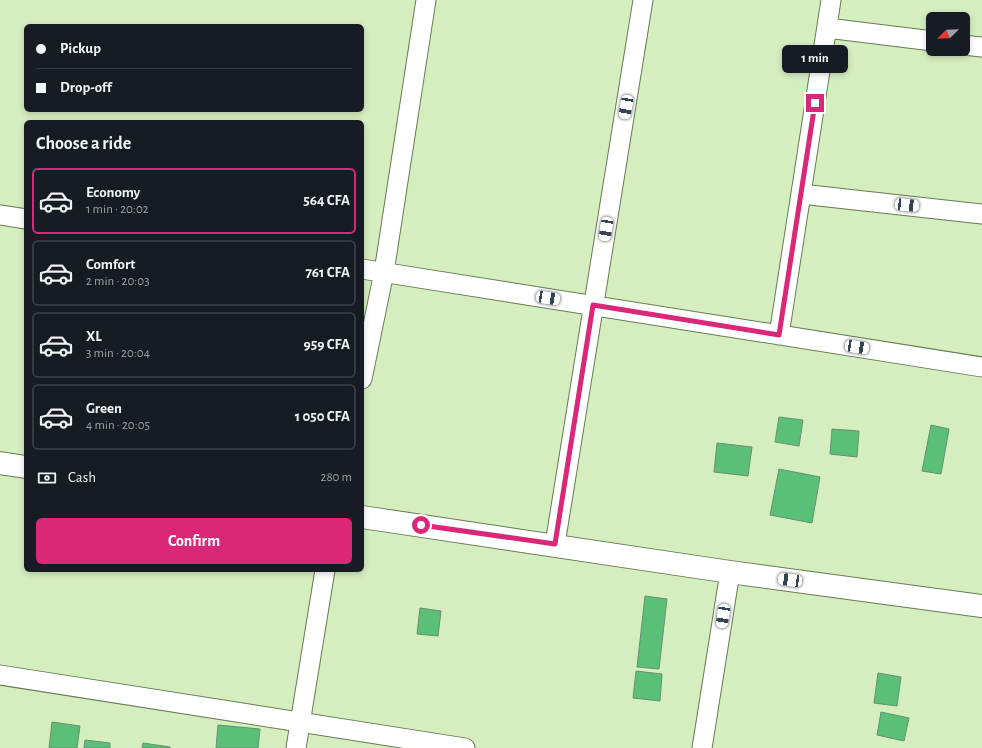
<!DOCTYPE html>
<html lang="en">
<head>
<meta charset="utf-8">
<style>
	:root { --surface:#171b24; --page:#242831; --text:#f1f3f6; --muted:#9ea1a6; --line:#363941; --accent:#db2777 }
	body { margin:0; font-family:"Alegreya Sans",sans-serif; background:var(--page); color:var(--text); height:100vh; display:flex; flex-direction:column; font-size:15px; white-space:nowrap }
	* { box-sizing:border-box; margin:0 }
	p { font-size:13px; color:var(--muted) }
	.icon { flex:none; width:22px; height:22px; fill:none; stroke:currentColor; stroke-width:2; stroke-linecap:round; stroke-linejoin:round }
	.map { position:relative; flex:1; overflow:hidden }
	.panel { position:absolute; left:24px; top:120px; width:340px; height:452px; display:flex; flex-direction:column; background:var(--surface); border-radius:6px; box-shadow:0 2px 6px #0003 }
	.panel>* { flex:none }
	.top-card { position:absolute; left:24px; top:24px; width:340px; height:88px; border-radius:6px; box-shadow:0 2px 6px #0003; display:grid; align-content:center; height:88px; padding:0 12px; background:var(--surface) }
	.needle { width:26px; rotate:247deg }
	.fabs { position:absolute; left:926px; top:12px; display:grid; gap:8px }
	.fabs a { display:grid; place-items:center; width:44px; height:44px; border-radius:6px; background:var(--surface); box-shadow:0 2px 6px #0003; font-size:20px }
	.end { position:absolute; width:18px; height:18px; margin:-9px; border:5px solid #db2777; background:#fff; box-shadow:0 0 0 2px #fff }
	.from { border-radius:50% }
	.bubble { position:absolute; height:28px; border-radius:6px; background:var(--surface); box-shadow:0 2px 6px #0003; font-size:13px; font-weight:600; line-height:28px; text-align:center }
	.car { position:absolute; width:12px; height:24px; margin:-12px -6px; border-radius:5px; box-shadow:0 0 3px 1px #0007; background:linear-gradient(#fff 24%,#345 0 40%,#fff 0 76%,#345 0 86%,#fff 0) }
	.top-card b { display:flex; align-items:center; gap:14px; height:38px; font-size:15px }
	.top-card b+b { border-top:1px solid var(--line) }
	.top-card i { width:10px; height:10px; background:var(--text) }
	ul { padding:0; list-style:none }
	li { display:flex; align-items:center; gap:12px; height:66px; margin:0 8px 6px; padding:0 4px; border:2px solid var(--line); border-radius:6px }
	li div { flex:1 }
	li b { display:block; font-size:15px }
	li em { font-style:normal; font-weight:600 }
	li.current { border-color:var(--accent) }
	li>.icon { width:36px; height:36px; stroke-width:1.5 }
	h2 { padding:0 12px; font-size:18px; line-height:48px }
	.pay { display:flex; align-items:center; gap:10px; height:44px; padding:0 12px; font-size:15px }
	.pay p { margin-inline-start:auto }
	.cta { display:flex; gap:8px; margin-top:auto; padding:8px 12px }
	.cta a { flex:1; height:46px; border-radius:6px; background:var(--accent); color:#fff; font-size:16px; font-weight:600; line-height:46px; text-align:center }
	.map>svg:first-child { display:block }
</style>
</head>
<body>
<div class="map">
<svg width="982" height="748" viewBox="0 0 982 748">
	<rect width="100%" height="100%" fill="#d5eec0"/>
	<path fill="#5abf79" stroke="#669070" d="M 779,417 L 803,420 L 799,446 L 775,442 Z
		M 931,425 L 949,429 L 941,474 L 922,471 Z
		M 832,429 L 859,431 L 857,457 L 830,454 Z
		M 717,443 L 752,447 L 748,476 L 714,472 Z
		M 779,469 L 820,477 L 812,523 L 770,515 Z
		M 645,596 L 667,599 L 659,669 L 637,667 Z
		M 420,608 L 441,611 L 438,636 L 417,634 Z
		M 636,671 L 662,674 L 660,701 L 633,698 Z
		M 878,673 L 901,677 L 897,706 L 874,703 Z
		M 881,712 L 909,718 L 904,741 L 877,735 Z
		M 52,722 L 80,726 L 77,748 L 49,748 Z
		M 218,725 L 260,729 L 258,748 L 216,748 Z
		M 85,740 L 110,743 L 110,748 L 84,748 Z
		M 143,743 L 170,747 L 170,748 L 142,748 Z"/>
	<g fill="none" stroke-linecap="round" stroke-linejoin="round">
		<g stroke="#657b52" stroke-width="21">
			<path id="street" d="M 827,28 L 933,41
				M 963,45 L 982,47
				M 801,194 L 982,214
				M 0,215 L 26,219
				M 362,269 L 982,367
				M 779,335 L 831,0
				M 362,379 L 384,272 L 426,0
				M 555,544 L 643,0
				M 0,675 L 465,748
				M 296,748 L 325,570
				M 702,748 L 730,572"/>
		</g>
		<g stroke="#657b52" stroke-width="24">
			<path id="secondary" d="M 0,463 L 26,467
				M 362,517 L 730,572 L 982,606"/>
		</g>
		<use href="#street" stroke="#fff" stroke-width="19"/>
		<use href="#secondary" stroke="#fff" stroke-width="22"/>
	</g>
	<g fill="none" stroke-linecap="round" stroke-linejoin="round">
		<path stroke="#db2777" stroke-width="5" d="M 421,525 L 555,544 L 593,305 L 779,335 L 815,103"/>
	</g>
</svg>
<div class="fabs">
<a><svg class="needle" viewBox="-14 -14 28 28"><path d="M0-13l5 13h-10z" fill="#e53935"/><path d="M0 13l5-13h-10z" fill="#9ea1a6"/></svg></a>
</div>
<i class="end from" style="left:421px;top:525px"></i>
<i class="end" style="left:815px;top:103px"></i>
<div class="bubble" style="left:782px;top:45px;width:66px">1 min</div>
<i class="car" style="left:626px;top:107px;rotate:190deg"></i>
<i class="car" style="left:907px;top:205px;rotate:96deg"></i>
<i class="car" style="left:606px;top:229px;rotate:189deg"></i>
<i class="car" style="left:548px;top:298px;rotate:99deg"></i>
<i class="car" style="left:857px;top:347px;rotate:99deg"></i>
<i class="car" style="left:790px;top:580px;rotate:278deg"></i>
<i class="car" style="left:723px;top:616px;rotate:189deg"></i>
<div class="top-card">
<b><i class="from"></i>Pickup</b>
<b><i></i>Drop-off</b>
</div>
<section class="panel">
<h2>Choose a ride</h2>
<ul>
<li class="current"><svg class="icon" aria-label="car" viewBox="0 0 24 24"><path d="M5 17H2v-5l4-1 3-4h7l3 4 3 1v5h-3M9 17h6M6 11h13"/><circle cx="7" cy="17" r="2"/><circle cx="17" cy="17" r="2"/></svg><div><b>Economy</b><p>1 min · 20:02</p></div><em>564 CFA</em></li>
<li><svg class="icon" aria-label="car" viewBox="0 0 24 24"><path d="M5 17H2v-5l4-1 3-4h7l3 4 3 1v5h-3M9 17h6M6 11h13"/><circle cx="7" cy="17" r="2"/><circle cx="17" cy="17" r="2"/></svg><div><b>Comfort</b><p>2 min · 20:03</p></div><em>761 CFA</em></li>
<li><svg class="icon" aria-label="car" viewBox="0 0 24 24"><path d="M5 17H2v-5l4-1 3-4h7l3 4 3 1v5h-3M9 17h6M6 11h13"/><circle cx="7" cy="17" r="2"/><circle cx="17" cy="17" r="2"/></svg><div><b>XL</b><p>3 min · 20:04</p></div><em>959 CFA</em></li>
<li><svg class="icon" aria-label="car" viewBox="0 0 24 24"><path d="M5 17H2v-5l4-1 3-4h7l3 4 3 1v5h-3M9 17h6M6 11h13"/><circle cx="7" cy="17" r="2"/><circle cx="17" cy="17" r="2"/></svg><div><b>Green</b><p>4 min · 20:05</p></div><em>1 050 CFA</em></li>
</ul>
<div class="pay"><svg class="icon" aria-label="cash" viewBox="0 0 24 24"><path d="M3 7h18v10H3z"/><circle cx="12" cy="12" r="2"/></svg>Cash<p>280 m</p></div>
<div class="cta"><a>Confirm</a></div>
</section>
</div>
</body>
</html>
